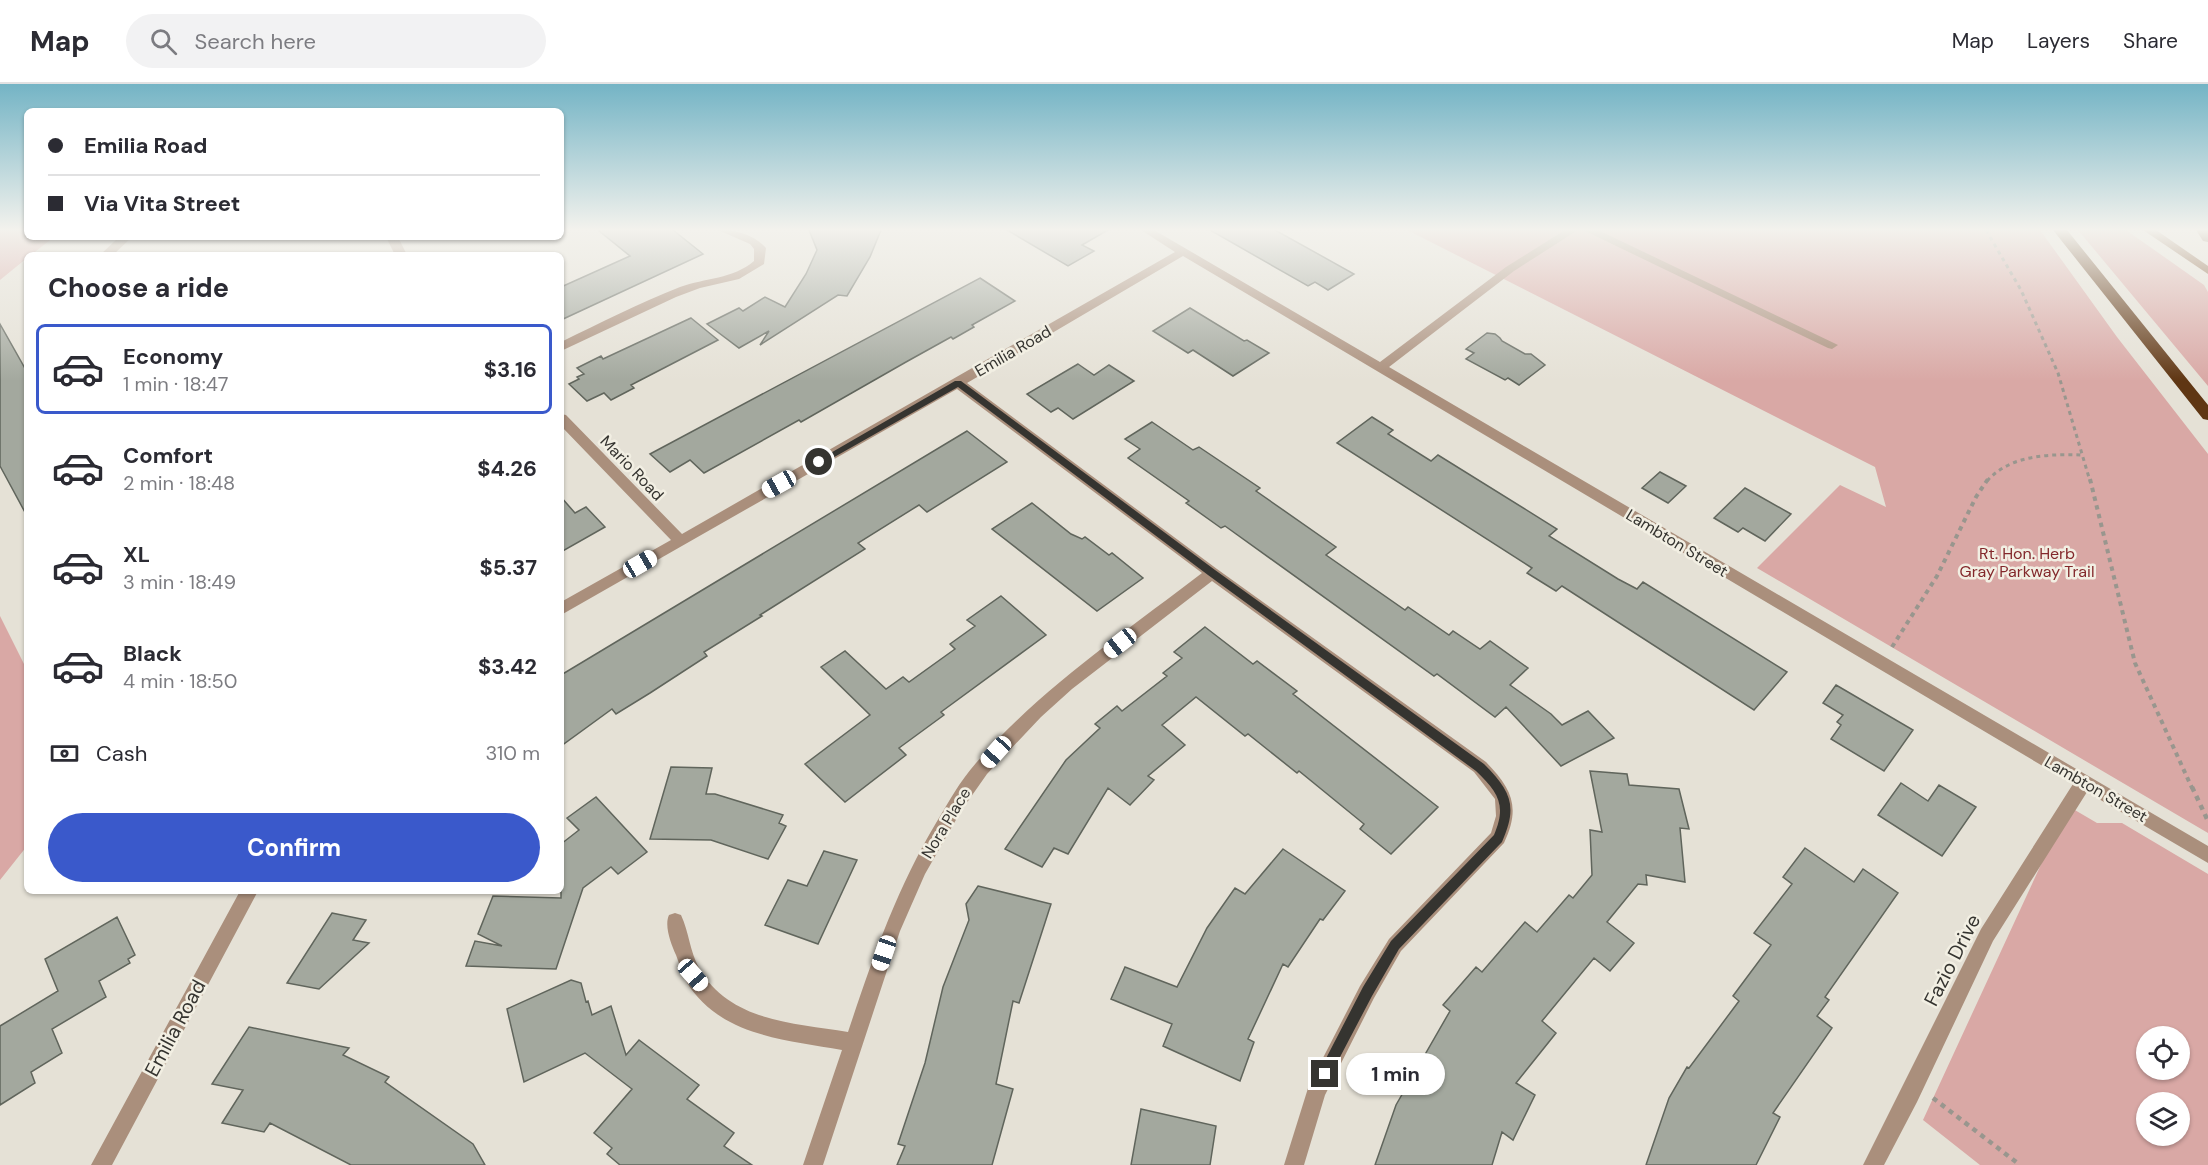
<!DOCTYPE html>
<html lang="en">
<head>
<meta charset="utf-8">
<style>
	:root { --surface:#fff; --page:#f2f2f3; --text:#2b2b33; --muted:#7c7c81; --line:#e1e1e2; --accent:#3a59cb }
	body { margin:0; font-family:"DM Sans",sans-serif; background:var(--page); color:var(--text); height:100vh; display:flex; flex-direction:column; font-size:22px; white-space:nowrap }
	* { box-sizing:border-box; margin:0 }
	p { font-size:20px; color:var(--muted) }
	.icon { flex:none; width:33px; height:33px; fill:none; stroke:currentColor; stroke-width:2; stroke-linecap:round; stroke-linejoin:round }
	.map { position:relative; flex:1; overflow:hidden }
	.panel { position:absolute; left:24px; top:168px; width:540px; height:642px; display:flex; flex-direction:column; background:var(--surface); border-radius:9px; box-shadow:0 2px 4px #0004 }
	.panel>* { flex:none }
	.hud { position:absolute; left:24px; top:24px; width:540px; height:132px; border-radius:9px; box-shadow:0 2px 4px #0004; display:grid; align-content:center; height:132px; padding:0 24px; background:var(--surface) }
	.tools { position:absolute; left:2136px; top:942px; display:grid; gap:12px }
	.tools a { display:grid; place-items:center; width:54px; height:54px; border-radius:50%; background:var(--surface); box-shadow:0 2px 4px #0004; font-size:30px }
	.end { position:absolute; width:27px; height:27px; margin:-14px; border:8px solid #353430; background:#fff; box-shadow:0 0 0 3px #fff }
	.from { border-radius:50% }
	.bubble { position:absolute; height:42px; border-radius:21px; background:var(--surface); box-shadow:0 2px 4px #0004; font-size:20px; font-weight:700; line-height:42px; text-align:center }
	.car { position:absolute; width:18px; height:36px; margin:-18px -9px; border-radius:8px; box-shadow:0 0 4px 2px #0007; background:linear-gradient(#fff 24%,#345 0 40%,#fff 0 76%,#345 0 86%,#fff 0) }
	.hud b { display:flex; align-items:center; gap:21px; height:57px; font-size:22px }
	.hud b+b { border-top:2px solid var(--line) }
	.hud i { width:15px; height:15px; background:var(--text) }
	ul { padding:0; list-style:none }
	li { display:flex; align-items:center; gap:18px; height:90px; margin:0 12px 9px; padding:0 12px; border:3px solid transparent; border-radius:9px }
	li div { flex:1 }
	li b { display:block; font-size:22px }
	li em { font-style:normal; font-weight:700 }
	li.selected { border-color:var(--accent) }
	li>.icon { width:54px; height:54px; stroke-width:1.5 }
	h2 { padding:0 24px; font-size:27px; line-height:72px }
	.pay { display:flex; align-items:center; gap:15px; height:66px; padding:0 24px; font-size:22px }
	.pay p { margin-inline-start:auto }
	.button { display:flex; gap:12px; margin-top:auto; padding:12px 24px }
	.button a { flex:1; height:69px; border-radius:36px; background:var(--accent); color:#fff; font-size:24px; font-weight:700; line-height:69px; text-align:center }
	header { display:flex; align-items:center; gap:36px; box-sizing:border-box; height:84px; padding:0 30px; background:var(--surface); border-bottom:2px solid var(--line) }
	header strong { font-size:28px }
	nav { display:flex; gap:33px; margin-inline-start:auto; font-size:21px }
	.search { width:420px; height:54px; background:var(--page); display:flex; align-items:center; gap:15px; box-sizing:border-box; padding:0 21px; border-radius:33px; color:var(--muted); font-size:22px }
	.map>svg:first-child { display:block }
</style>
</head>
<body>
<header>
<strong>Map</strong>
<div class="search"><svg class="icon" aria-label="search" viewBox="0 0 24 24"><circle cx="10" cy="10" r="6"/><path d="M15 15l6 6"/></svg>Search here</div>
<nav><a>Map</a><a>Layers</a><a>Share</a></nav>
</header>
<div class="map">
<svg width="2208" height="1081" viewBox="0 0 2208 1081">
	<rect width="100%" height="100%" fill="#e5e1d6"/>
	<path fill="#d9a8a5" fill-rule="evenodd" d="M 0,146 L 27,146 L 27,153 L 54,153 L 31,171 L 27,171 L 27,174 L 0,196 Z
		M 1407,146 L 2040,146 L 2117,253 L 2208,370 L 2208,749 L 1757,484 L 1840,401 L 1886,423 L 1875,383 Z
		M 2078,146 L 2126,146 L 2204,201 L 2208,208 L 2208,302 Z
		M 0,532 L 27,586 L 27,762 L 0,796 Z
		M 2068,722 L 2097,739 L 2122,739 L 2208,790 L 2208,1081 L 1980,1081 L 1923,1036 ZM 2146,952 L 2180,952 L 2180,986 L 2146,986 ZM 2146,1018 L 2180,1018 L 2180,1052 L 2146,1052 Z"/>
	<path fill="#a3a89e" stroke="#60655c" stroke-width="1.5" d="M 598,146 L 673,146 L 703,170 L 561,236 L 561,203 L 630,172 Z
		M 809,146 L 881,146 L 870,173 L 847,212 L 838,211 L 760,261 L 769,247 L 739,264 L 707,240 L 739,224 L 743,227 L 765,213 L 785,223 L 806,190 L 817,166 Z
		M 1007,146 L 1108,146 L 1082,161 L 1094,167 L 1068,182 Z
		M 1210,146 L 1275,146 L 1354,190 L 1328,206 L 1315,198 L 1308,202 Z
		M 980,194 L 1015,217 L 972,241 L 974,243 L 953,255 L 951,253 L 906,278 L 801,338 L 799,336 L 704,389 L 690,376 L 670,388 L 650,370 Z
		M 1190,224 L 1244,257 L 1247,256 L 1269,269 L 1233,292 L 1193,266 L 1188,269 L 1153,247 Z
		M 691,234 L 718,256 L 631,301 L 634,304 L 611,316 L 604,309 L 587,317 L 569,300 L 579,295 L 577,293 L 584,290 L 577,284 L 601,272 L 603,275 Z
		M 0,240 L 27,288 L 27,432 L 0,382 Z
		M 1487,249 L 1495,250 L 1500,254 L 1502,257 L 1525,270 L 1531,270 L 1545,281 L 1519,301 L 1508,294 L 1505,296 L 1466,275 L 1474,269 L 1466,265 Z
		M 1078,280 L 1094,291 L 1109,281 L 1134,297 L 1073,335 L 1058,324 L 1051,328 L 1027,310 Z
		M 1372,333 L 1393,346 L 1388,350 L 1431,377 L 1438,371 L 1557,445 L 1549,452 L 1618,495 L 1637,505 L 1643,498 L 1787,588 L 1754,626 L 1562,502 L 1556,507 L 1527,489 L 1532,484 L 1337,359 Z
		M 1152,338 L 1193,366 L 1199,363 L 1260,404 L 1256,407 L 1336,463 L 1326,471 L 1405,526 L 1408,523 L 1449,551 L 1453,547 L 1480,565 L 1490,557 L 1528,584 L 1510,601 L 1551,630 L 1562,641 L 1588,627 L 1614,654 L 1561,682 L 1506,623 L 1495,633 L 1437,590 L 1434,592 L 1225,442 L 1221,444 L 1186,419 L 1189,417 L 1128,374 L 1140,365 L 1125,355 Z
		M 967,347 L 1007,378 L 927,428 L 919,421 L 858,459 L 865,465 L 760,531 L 762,532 L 704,568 L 707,572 L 650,609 L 616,630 L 612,625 L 561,662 L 561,591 Z
		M 1660,388 L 1686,402 L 1668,419 L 1642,404 Z
		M 1745,404 L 1791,430 L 1765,457 L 1743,444 L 1738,448 L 1714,434 Z
		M 561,413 L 575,429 L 586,423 L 605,443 L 561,468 Z
		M 1032,419 L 1071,450 L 1082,455 L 1085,453 L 1109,471 L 1112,469 L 1143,494 L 1097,527 L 992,445 Z
		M 1001,512 L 1046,551 L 941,628 L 944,631 L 899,664 L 906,671 L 845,718 L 805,680 L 870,631 L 821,583 L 845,567 L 886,605 L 903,593 L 909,598 L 955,565 L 950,560 L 975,542 L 967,536 Z
		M 1205,543 L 1253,580 L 1257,577 L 1297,607 L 1293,610 L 1438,723 L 1391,770 L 1360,745 L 1364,740 L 1299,687 L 1297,689 L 1248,650 L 1245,652 L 1196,613 L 1162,641 L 1185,661 L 1148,692 L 1154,696 L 1130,721 L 1108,704 L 1068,770 L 1054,764 L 1042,783 L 1005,765 L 1066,676 L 1100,644 L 1095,640 L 1117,622 L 1122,627 L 1167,592 L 1163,589 L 1182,574 L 1174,568 Z
		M 1836,601 L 1913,646 L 1884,687 L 1831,655 L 1841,641 L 1837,638 L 1843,631 L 1823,619 Z
		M 671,683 L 712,684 L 706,710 L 715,710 L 783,731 L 779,739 L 786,742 L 768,775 L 711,756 L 650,755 Z
		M 1590,687 L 1627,690 L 1629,701 L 1679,705 L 1689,745 L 1680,744 L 1685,798 L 1646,791 L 1647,801 L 1638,800 L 1607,838 L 1634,859 L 1610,887 L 1594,874 L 1542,937 L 1556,949 L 1516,999 L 1535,1011 L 1513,1056 L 1502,1048 L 1492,1081 L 1375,1081 L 1396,1021 L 1450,927 L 1443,921 L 1476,883 L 1482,888 L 1525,838 L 1537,848 L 1569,811 L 1573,814 L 1592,791 L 1590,746 L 1602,748 Z
		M 1901,699 L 1928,717 L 1939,701 L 1976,723 L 1942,772 L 1878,731 Z
		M 596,713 L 647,768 L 618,790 L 611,783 L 583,804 L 556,885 L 466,882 L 475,857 L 502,862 L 478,850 L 493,812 L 561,814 L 561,760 L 579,746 L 567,734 Z
		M 1805,764 L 1854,798 L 1863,785 L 1898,809 L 1825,913 L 1829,916 L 1817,932 L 1832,944 L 1773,1029 L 1780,1033 L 1756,1081 L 1646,1081 L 1669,1014 L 1687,983 L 1689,984 L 1739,917 L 1733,912 L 1771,861 L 1754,849 L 1792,800 L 1783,793 Z
		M 1283,765 L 1345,807 L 1323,836 L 1320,835 L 1288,883 L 1283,880 L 1248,955 L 1254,958 L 1240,997 L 1163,962 L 1172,940 L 1111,915 L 1125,883 L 1177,903 L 1207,844 L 1235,804 L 1245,810 Z
		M 824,767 L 857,776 L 818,860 L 765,841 L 788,796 L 807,802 Z
		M 978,802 L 1051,820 L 1019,919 L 1013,917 L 996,1000 L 1013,1005 L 992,1081 L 897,1081 L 905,1062 L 898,1060 L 925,979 L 943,903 L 969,836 L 966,820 Z
		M 332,829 L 366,836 L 353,856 L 369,859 L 319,905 L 287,899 Z
		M 117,833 L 135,871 L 128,875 L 130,879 L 99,897 L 106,913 L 52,945 L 62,969 L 31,988 L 35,999 L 0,1021 L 0,942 L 58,907 L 45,875 Z
		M 571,896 L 581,899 L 586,918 L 588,917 L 592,931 L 611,922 L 626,971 L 639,956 L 699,1001 L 687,1015 L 734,1049 L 724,1062 L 752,1081 L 620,1081 L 607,1070 L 612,1064 L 594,1049 L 632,1005 L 585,969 L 524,998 L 507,925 Z
		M 249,943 L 349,964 L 343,971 L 389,993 L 385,998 L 473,1060 L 485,1081 L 351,1081 L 270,1039 L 264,1048 L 222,1039 L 243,1006 L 212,1000 Z
		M 1141,1025 L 1216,1042 L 1210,1081 L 1131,1081 Z"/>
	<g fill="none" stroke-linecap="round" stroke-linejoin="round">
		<path stroke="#99968e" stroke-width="3" stroke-dasharray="4 4" stroke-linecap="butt" d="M 1986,146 L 2021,206 L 2058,289 L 2090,397
			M 1987,397 C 2011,370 2051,370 2084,371"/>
		<path stroke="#99968e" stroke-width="4" stroke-dasharray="4.5 4.5" stroke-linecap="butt" d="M 2090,395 L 2135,579 L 2192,704
			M 1892,563 L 1937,492 L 1976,413 L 1988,395"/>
		<path stroke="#99968e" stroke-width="4.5" stroke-dasharray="5 5" stroke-linecap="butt" d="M 2192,703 L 2208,737
			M 1933,1014 L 2020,1081"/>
		<path fill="#aa8f7c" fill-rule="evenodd" d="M 718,146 C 735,146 754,150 766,164 L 764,180 L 739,195 L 700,204 L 676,213 L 561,267 L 561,258 C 600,239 639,219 680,203 C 705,194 733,195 754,177 L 754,165 L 750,160 Z
			M 1141,146 L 1154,146 L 1380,278 L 1506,183 L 1565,146 L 1578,146 L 1514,187 L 1389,283 L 2208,762 L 2208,779 L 2087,708 L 1993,857 L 1917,1018 L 1884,1081 L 1863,1081 L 1981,845 L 2073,700 L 1183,172 L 967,299 L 1217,485 L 1486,678 C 1512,705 1521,723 1504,759 L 1401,867 L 1374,914 L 1325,1011 L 1304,1081 L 1284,1081 L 1309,1001 L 1360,902 L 1389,855 L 1491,749 L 1496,732 L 1495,715 L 1474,688 L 1212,497 L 1072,605 L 1041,633 L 987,690 L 961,727 L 925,790 L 900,847 L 823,1081 L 803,1081 L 842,966 C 785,956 719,952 686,897 C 682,889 679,879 676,871 C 671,860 664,842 669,831 L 675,829 L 681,831 C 689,848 690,868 699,884 C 730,938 794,939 848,948 C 872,876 896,806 936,739 C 948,719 960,697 976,679 C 1041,604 1124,549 1202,489 L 957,305 L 561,531 L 561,518 L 671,456 L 561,342 L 561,330 L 566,331 L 682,450 L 1175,168 Z
			M 1583,146 L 1598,146 L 1838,261 L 1832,265 L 1828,264 Z
			M 119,153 L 132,153 L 113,171 L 100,171 Z
			M 386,153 L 398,153 L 407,171 L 395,171 Z
			M 240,807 L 258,807 L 112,1081 L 91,1081 Z"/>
		<path fill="#784b26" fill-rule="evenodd" d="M 2143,146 L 2156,146 L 2208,182 L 2208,190 Z"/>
		<path fill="#5f3613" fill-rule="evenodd" d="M 2053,146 L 2067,146 L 2208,321 L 2208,336 L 2203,335 Z
			M 2196,146 L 2208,146 L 2208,158 L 2203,157 Z"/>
	</g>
	<linearGradient id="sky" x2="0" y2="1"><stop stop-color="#74b4c5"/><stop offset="0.49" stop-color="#f3f2ed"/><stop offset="1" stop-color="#f3f2ed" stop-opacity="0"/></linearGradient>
	<rect width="2208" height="297" fill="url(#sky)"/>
	<path fill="#353430" d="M 955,297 L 961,297 L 1215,486 L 1484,680 C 1511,707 1518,722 1502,758 L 1399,865 L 1372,912 L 1329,994 L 1325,996 L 1320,994 L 1318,990 L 1320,986 L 1363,903 L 1391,857 L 1494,751 C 1507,721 1498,708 1476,687 L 1208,491 L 958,303 L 822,380 L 815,378 Z"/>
	<g text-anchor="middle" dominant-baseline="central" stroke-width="5" stroke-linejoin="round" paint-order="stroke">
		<g font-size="16" fill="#353430" stroke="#f2efe3">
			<text transform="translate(1013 267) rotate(-30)">Emilia Road</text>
			<text transform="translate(632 384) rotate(46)">Mario Road</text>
			<text transform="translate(1677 459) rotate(31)">Lambton Street</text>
			<text transform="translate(2096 705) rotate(30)">Lambton Street</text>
			<text transform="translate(946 739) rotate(-59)">Nora Place</text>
		</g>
		<g font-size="16" fill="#83282b" stroke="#f2efe3">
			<text x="2027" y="469">Rt. Hon. Herb<tspan x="2027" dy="18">Gray Parkway Trail</tspan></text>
		</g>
		<g font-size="20" fill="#353430" stroke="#f2efe3">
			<text transform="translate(1952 876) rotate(-63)">Fazio Drive</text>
			<text transform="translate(175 944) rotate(-62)">Emilia Road</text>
		</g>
	</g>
</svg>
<div class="tools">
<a><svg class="icon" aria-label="locate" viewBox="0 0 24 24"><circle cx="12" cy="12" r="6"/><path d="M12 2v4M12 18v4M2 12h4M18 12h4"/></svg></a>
<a><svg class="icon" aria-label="layers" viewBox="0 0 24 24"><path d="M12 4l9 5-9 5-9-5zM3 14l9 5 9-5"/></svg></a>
</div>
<i class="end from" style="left:819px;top:378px"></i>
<i class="end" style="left:1325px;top:990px"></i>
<div class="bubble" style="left:1346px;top:969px;width:99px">1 min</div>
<i class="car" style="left:779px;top:400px;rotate:241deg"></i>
<i class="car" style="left:640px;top:480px;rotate:60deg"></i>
<i class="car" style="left:1120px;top:559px;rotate:232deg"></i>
<i class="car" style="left:996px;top:668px;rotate:222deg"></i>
<i class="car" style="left:884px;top:869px;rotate:199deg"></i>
<i class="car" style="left:693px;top:891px;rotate:139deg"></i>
<div class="hud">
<b><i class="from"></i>Emilia Road</b>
<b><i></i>Via Vita Street</b>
</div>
<section class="panel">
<h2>Choose a ride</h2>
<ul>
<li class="selected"><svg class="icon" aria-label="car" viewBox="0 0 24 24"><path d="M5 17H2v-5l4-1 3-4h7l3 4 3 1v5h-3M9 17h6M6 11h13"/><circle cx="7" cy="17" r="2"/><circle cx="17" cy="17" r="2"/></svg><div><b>Economy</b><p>1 min · 18:47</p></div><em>$3.16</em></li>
<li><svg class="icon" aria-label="car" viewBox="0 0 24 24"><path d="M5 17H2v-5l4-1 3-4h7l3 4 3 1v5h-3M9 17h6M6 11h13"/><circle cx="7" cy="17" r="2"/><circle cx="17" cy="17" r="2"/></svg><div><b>Comfort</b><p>2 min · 18:48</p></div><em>$4.26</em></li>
<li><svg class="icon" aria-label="car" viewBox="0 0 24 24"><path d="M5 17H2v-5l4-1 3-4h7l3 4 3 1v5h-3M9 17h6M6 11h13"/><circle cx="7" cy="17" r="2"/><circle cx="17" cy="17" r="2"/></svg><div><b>XL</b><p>3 min · 18:49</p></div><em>$5.37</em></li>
<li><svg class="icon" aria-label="car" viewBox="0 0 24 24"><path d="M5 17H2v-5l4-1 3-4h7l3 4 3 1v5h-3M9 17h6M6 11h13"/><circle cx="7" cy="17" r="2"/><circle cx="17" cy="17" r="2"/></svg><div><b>Black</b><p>4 min · 18:50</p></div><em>$3.42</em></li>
</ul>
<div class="pay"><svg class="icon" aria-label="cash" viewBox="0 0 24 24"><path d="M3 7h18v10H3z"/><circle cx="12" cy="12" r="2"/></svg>Cash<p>310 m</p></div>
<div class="button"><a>Confirm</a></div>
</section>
</div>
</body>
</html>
